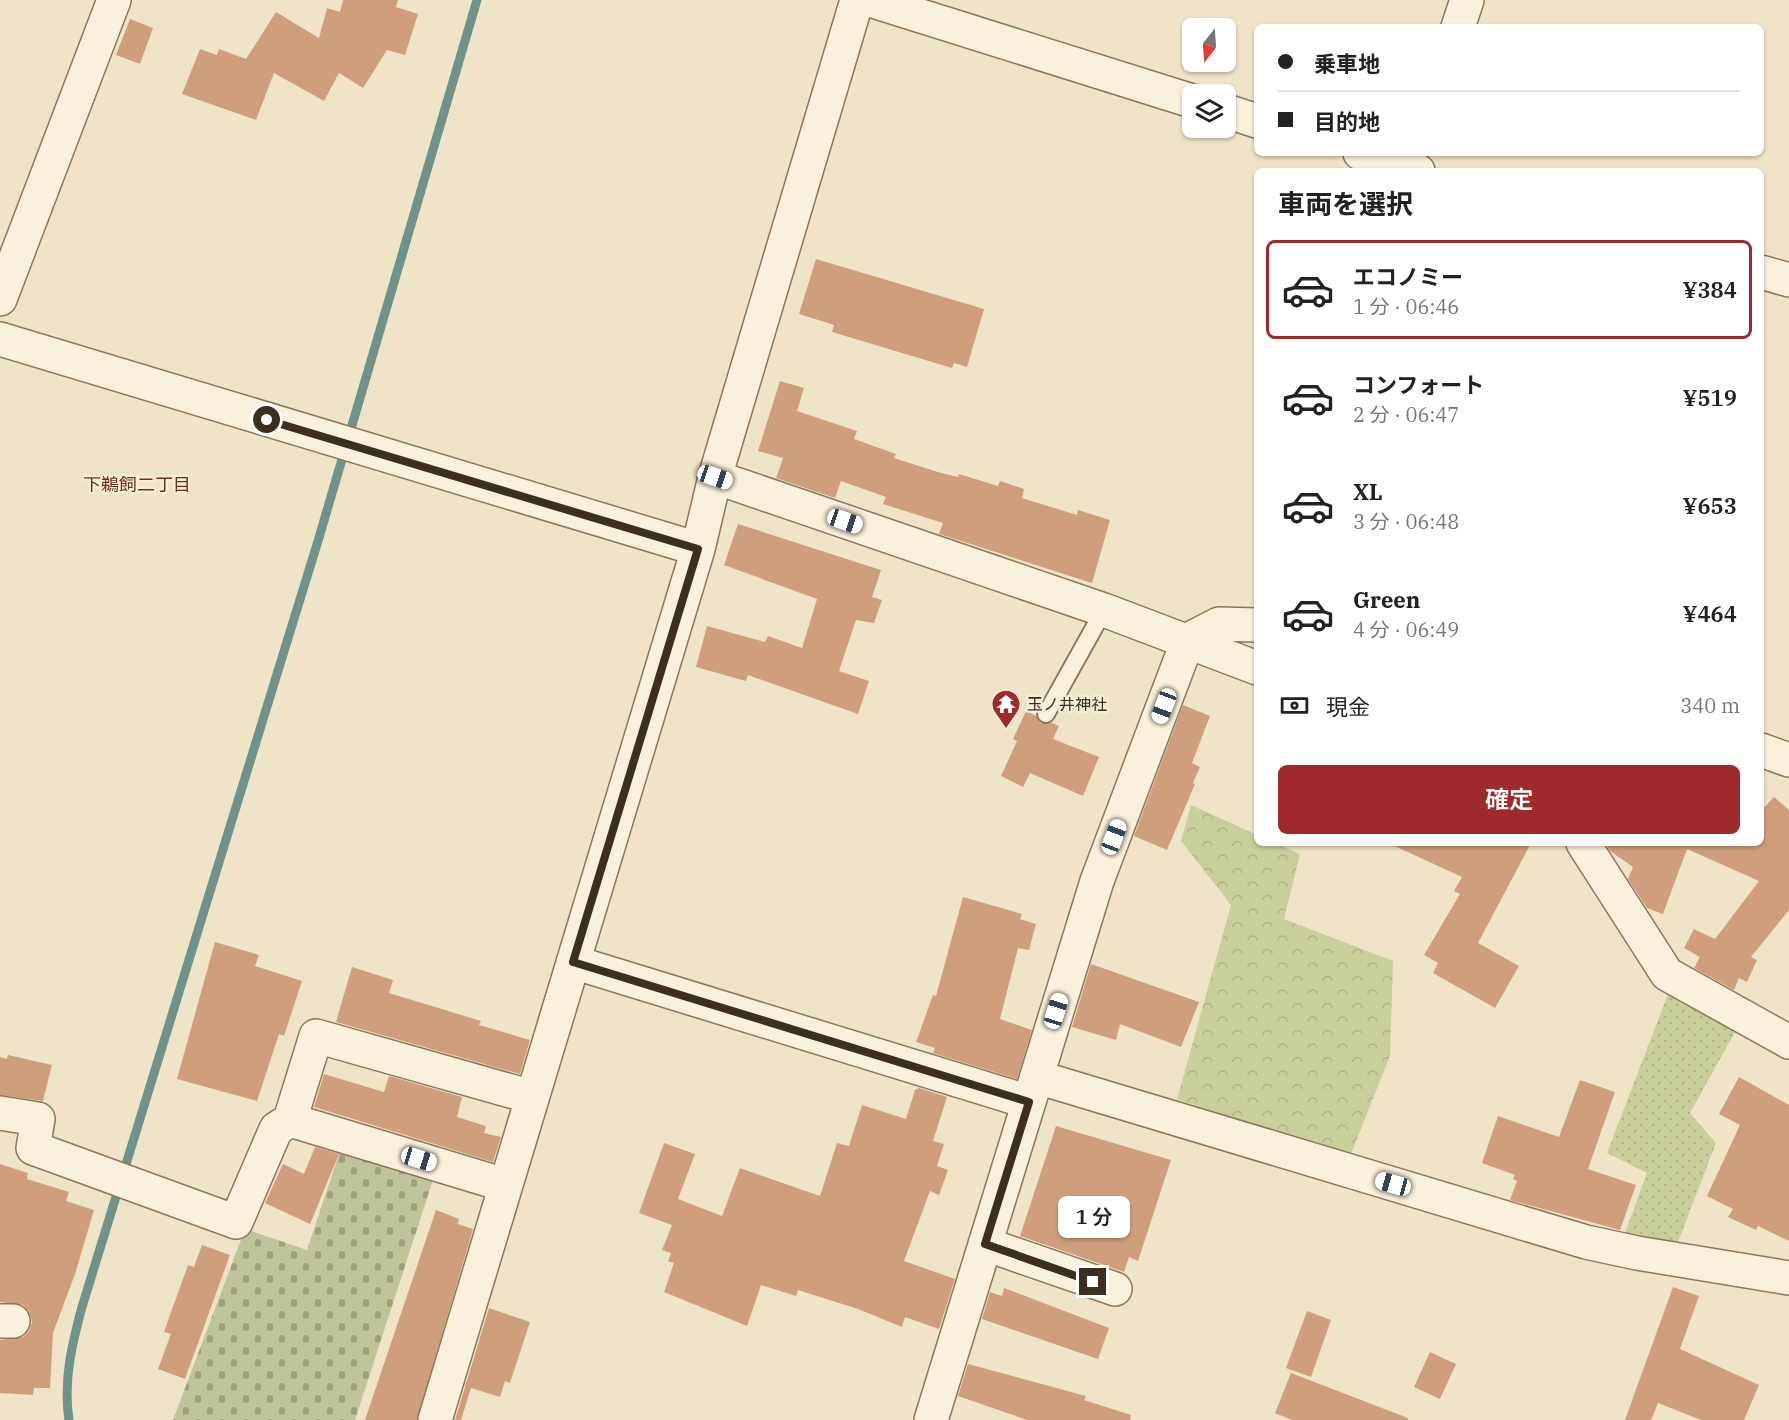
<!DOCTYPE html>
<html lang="ja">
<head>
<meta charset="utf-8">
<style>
	:root { --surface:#fff; --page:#f6f6f6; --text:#222; --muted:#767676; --line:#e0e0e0; --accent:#9e2a2b }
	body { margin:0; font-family:"IBM Plex Serif","Noto Sans JP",serif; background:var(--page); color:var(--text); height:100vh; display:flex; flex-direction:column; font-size:22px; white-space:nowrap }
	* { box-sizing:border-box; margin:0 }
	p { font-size:20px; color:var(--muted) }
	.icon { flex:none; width:33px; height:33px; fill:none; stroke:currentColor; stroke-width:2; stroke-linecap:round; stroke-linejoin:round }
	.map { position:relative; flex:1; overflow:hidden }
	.drawer { position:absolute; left:1254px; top:168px; width:510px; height:678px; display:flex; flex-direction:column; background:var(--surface); border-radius:9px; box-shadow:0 2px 4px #0004 }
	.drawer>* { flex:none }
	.banner { position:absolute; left:1254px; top:24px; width:510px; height:132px; border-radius:9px; box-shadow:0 2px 4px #0004; display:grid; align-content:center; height:132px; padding:0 24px; background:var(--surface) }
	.needle { width:39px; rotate:197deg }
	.controls { position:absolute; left:1182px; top:18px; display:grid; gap:12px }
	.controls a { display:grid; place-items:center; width:54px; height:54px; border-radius:9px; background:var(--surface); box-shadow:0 2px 4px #0004; font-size:30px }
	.end { position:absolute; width:27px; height:27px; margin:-14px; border:8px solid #3d2e20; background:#fff; box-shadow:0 0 0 3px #fff }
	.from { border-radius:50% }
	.bubble { position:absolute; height:42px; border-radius:9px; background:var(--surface); box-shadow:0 2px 4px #0004; font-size:20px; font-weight:600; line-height:42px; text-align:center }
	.car { position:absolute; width:18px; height:36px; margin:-18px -9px; border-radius:8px; box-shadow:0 0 4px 2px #0007; background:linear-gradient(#fff 24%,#345 0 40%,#fff 0 76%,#345 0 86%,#fff 0) }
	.banner b { display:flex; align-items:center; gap:21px; height:57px; font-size:22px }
	.banner b+b { border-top:2px solid var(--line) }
	.banner i { width:15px; height:15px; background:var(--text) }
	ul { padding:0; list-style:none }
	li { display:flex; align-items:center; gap:18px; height:99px; margin:0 12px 9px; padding:0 12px; border:3px solid transparent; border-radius:9px }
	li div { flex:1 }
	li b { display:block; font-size:22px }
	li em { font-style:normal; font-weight:600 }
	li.active { border-color:var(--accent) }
	li>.icon { width:54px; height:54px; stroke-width:1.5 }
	h2 { padding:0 24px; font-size:27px; line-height:72px }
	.pay { display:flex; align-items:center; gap:15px; height:66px; padding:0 24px; font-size:22px }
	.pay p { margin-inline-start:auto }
	.primary-button { display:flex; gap:12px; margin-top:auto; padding:12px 24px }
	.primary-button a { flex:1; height:69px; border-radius:9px; background:var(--accent); color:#fff; font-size:24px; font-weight:600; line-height:69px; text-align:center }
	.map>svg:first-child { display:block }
</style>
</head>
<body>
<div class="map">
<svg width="1789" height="1420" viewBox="0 0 1789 1420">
	<defs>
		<pattern id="grass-dots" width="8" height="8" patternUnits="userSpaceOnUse" patternTransform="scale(1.5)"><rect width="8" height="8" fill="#c9cf9b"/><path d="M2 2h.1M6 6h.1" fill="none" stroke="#aeb285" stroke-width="1.8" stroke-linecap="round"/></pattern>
		<pattern id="forest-crowns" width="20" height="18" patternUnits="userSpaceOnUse" patternTransform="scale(1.5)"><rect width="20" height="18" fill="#c9cf9b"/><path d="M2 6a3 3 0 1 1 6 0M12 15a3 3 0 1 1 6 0" fill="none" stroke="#aeb285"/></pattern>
		<pattern id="cemetery-stones" width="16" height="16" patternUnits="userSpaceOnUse" patternTransform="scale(1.5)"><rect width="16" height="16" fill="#bfc49a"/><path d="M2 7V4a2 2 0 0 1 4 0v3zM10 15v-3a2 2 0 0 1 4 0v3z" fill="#9ca07d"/></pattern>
	</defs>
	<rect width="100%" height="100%" fill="#f0e4c8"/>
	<path fill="url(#grass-dots)" d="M 1668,994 L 1739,1025 L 1690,1113 L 1716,1143 L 1678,1242 L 1625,1233 L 1647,1173 L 1607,1153 Z"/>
	<path fill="url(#forest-crowns)" d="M 1191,805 L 1257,835 L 1257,843 L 1275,843 L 1300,854 L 1284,919 L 1393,961 L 1390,1056 L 1349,1159 L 1177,1099 L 1231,905 L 1181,841 Z"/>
	<path fill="url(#cemetery-stones)" d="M 340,1151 L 433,1180 L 355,1420 L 173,1420 L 245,1229 L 307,1250 Z"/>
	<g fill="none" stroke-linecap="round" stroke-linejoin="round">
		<path stroke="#6f938a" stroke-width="9" d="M 69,1420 C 63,1381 72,1344 82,1307 L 318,541 L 477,0"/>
	</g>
	<path fill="#cf9f7d" d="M 343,0 L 398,0 L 396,7 L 418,14 L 405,55 L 387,50 L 363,88 L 339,73 L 324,101 L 274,73 L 256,120 L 182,94 L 200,49 L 217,55 L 219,49 L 246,59 L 276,12 L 319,38 L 327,8 L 340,12 Z
		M 130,19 L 153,28 L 140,64 L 116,55 Z
		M 816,259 L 984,309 L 967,367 L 954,363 L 952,368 L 832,332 L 834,325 L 799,314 Z
		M 780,381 L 804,388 L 797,411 L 857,431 L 854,439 L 896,454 L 894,458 L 941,473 L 958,477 L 959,474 L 998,486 L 1000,481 L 1024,489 L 1022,498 L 1077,515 L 1078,510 L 1110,520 L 1092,583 L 939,534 L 943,523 L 883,504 L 886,497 L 841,481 L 835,498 L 776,478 L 783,458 L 758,451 Z
		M 738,524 L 881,570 L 872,597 L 882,600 L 874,623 L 856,620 L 839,671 L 869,681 L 858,714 L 748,675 L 746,681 L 696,667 L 707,626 L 765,642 L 768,636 L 802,648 L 817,599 L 724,565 Z
		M 1183,705 L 1210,716 L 1192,763 L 1200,767 L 1193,783 L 1195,784 L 1167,850 L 1134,836 Z
		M 1026,711 L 1036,716 L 1041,723 L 1052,723 L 1059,726 L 1053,739 L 1099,757 L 1083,796 L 1030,773 L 1023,787 L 1001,776 L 1017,741 L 1013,739 Z
		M 1774,797 L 1789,810 L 1789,910 L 1751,957 L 1757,960 L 1747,982 L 1739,978 L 1734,990 L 1694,968 L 1700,957 L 1684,948 L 1694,929 L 1715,939 L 1759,881 L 1687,849 L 1663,914 L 1647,908 L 1628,879 L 1633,867 L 1610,851 L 1605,843 L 1761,843 L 1761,811 Z
		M 1388,843 L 1531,843 L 1478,943 L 1519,966 L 1495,1008 L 1433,973 L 1438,963 L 1424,955 L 1460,894 L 1454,891 L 1462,877 Z
		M 963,897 L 1022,914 L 1020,919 L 1036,924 L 1029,950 L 1018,948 L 1000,1019 L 1032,1030 L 1017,1079 L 933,1053 L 935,1048 L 916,1042 L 933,995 L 936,996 Z
		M 215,942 L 259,955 L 255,966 L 302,981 L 284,1036 L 279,1034 L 257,1101 L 177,1079 Z
		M 1091,964 L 1199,1002 L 1181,1047 L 1120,1024 L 1116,1040 L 1072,1027 Z
		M 352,967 L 393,980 L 389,993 L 481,1021 L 479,1025 L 530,1040 L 520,1074 L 336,1022 Z
		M 8,1055 L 52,1065 L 43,1101 L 0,1095 L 0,1057 L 7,1059 Z
		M 324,1074 L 384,1092 L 389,1076 L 462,1097 L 457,1117 L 486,1126 L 484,1133 L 501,1137 L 493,1162 L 314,1107 Z
		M 1739,1077 L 1789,1105 L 1789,1241 L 1758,1226 L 1756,1230 L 1728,1217 L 1733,1209 L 1707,1196 L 1740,1125 L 1719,1114 Z
		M 1580,1080 L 1615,1092 L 1588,1169 L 1636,1185 L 1620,1230 L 1510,1200 L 1517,1181 L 1513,1179 L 1515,1175 L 1482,1163 L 1498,1116 L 1559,1137 Z
		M 919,1088 L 947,1097 L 933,1141 L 944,1144 L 937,1166 L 948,1170 L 939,1195 L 930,1191 L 904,1261 L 955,1279 L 939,1329 L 905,1317 L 902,1327 L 858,1309 L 798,1290 L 796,1296 L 761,1285 L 747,1326 L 664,1292 L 674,1263 L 668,1261 L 671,1253 L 662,1250 L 672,1225 L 639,1213 L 664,1143 L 695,1154 L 678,1199 L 722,1216 L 740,1168 L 820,1196 L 837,1143 L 849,1146 L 862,1105 L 906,1119 L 915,1090 Z
		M 1056,1126 L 1171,1160 L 1138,1261 L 1129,1257 L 1124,1272 L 1020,1236 Z
		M 315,1147 L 339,1154 L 310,1224 L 265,1203 L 283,1164 L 304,1174 Z
		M 0,1164 L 28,1173 L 27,1179 L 69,1192 L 66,1201 L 94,1210 L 75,1274 L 53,1333 L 50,1388 L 34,1388 L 33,1395 L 0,1393 L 0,1340 L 23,1337 L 29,1331 L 32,1322 L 29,1312 L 23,1305 L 0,1302 Z
		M 436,1210 L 459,1219 L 458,1224 L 473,1229 L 417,1420 L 365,1420 Z
		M 202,1245 L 230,1255 L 185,1379 L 158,1369 L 171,1334 L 164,1332 L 188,1265 L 194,1267 Z
		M 1673,1287 L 1699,1296 L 1680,1349 L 1759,1385 L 1744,1420 L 1701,1420 L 1658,1403 L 1651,1420 L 1625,1420 Z
		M 1004,1288 L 1109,1328 L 1098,1359 L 982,1319 L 990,1292 L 1002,1296 Z
		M 489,1308 L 530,1322 L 510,1383 L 505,1381 L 500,1397 L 471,1388 L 461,1420 L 455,1420 Z
		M 1307,1311 L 1331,1320 L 1311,1377 L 1286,1368 Z
		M 1430,1352 L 1456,1364 L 1440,1399 L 1414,1387 Z
		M 968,1364 L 1086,1396 L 1084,1400 L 1131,1415 L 1130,1420 L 1027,1420 L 958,1396 Z
		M 1291,1373 L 1408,1418 L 1408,1420 L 1292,1420 L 1275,1413 Z"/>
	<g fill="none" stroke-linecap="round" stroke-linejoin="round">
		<g stroke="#8d765c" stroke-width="20">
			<path id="service" d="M 1046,714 L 1104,610"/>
		</g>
		<g stroke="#8d765c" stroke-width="36">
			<path id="minor" d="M 870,0 L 1192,101
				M 1458,27 L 1467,0
				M 1226,111 L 1257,121
				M 1360,153 L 1418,171
				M 1761,272 L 1789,280
				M 0,299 L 114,0
				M 0,339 L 698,549
				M 715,477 L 1104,610 L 1257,668
				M 1761,750 L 1789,760
				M 1583,843 L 1667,974 L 1789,1042
				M 573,962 L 1029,1102
				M 1037,1077 L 1586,1242 L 1637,1253 L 1789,1278
				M 0,1113 L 38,1119 L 33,1148 L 236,1222 L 276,1129 L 290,1120
				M 505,1185 L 290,1120 L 316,1036 L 532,1097
				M 985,1244 L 1115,1289
				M 0,1321 L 13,1321
				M 435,1420 L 698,549 L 715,477 L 857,0
				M 931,1420 L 1097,881 L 1188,640 L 1219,624 L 1257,625"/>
		</g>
		<use href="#service" stroke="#faf1dc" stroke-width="16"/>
		<use href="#minor" stroke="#faf1dc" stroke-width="33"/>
	</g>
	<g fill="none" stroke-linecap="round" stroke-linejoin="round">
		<path stroke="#3d2e20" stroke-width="8" d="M 267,420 L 698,549 L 573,962 L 1029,1102 L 985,1244 L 1093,1282"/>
	</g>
	<defs>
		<g id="temple-pin" transform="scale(1.5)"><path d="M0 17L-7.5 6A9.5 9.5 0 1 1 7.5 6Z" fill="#9e2a2b" stroke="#f7eed8"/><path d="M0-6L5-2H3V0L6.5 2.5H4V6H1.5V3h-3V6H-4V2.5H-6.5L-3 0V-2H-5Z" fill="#fff"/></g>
	</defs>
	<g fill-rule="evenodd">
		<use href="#temple-pin" x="1006" y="704"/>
	</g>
	<g text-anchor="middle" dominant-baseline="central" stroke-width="4.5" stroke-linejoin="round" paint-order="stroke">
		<g font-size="16" fill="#3d2e20" stroke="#f7eed8" text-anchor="start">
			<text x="1027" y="704">玉ノ井神社</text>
		</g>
		<g font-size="18" fill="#6b2e1e" stroke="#f7eed8">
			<text x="137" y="484">下鵜飼二丁目</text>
		</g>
	</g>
</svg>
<div class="controls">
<a><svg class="needle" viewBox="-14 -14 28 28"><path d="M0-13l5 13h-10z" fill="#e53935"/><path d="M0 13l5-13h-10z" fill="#767676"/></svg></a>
<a><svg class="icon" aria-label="layers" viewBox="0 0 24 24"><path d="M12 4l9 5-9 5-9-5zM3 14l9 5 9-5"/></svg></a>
</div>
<i class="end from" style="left:267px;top:420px"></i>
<i class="end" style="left:1093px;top:1282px"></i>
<div class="bubble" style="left:1058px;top:1196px;width:72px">1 分</div>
<i class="car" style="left:715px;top:477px;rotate:109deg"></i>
<i class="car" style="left:845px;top:521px;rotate:109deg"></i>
<i class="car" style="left:1164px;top:706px;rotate:201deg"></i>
<i class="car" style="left:1114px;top:837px;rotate:21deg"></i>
<i class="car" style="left:1056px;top:1011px;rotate:17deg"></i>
<i class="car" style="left:419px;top:1159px;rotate:107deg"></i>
<i class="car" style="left:1393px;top:1184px;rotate:286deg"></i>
<div class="banner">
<b><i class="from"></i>乗車地</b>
<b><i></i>目的地</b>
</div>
<section class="drawer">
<h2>車両を選択</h2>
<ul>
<li class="active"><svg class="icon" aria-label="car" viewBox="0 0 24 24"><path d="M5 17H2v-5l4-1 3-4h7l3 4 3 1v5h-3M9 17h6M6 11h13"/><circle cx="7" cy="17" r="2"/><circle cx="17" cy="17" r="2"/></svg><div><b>エコノミー</b><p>1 分 · 06:46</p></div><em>¥384</em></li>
<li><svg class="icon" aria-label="car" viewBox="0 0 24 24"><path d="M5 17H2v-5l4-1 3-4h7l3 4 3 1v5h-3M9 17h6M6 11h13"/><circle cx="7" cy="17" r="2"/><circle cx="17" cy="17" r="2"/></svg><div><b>コンフォート</b><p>2 分 · 06:47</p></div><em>¥519</em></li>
<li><svg class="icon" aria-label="car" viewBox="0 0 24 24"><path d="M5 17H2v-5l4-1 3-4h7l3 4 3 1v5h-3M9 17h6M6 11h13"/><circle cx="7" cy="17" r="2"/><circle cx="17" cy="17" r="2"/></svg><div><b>XL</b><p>3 分 · 06:48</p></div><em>¥653</em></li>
<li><svg class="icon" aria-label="car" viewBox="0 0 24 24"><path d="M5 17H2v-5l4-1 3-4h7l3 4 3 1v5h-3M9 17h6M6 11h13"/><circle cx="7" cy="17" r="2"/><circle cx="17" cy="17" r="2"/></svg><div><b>Green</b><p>4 分 · 06:49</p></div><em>¥464</em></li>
</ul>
<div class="pay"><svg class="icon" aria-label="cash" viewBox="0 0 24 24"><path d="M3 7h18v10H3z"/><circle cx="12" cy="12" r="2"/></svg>現金<p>340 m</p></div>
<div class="primary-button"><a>確定</a></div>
</section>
</div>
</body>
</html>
